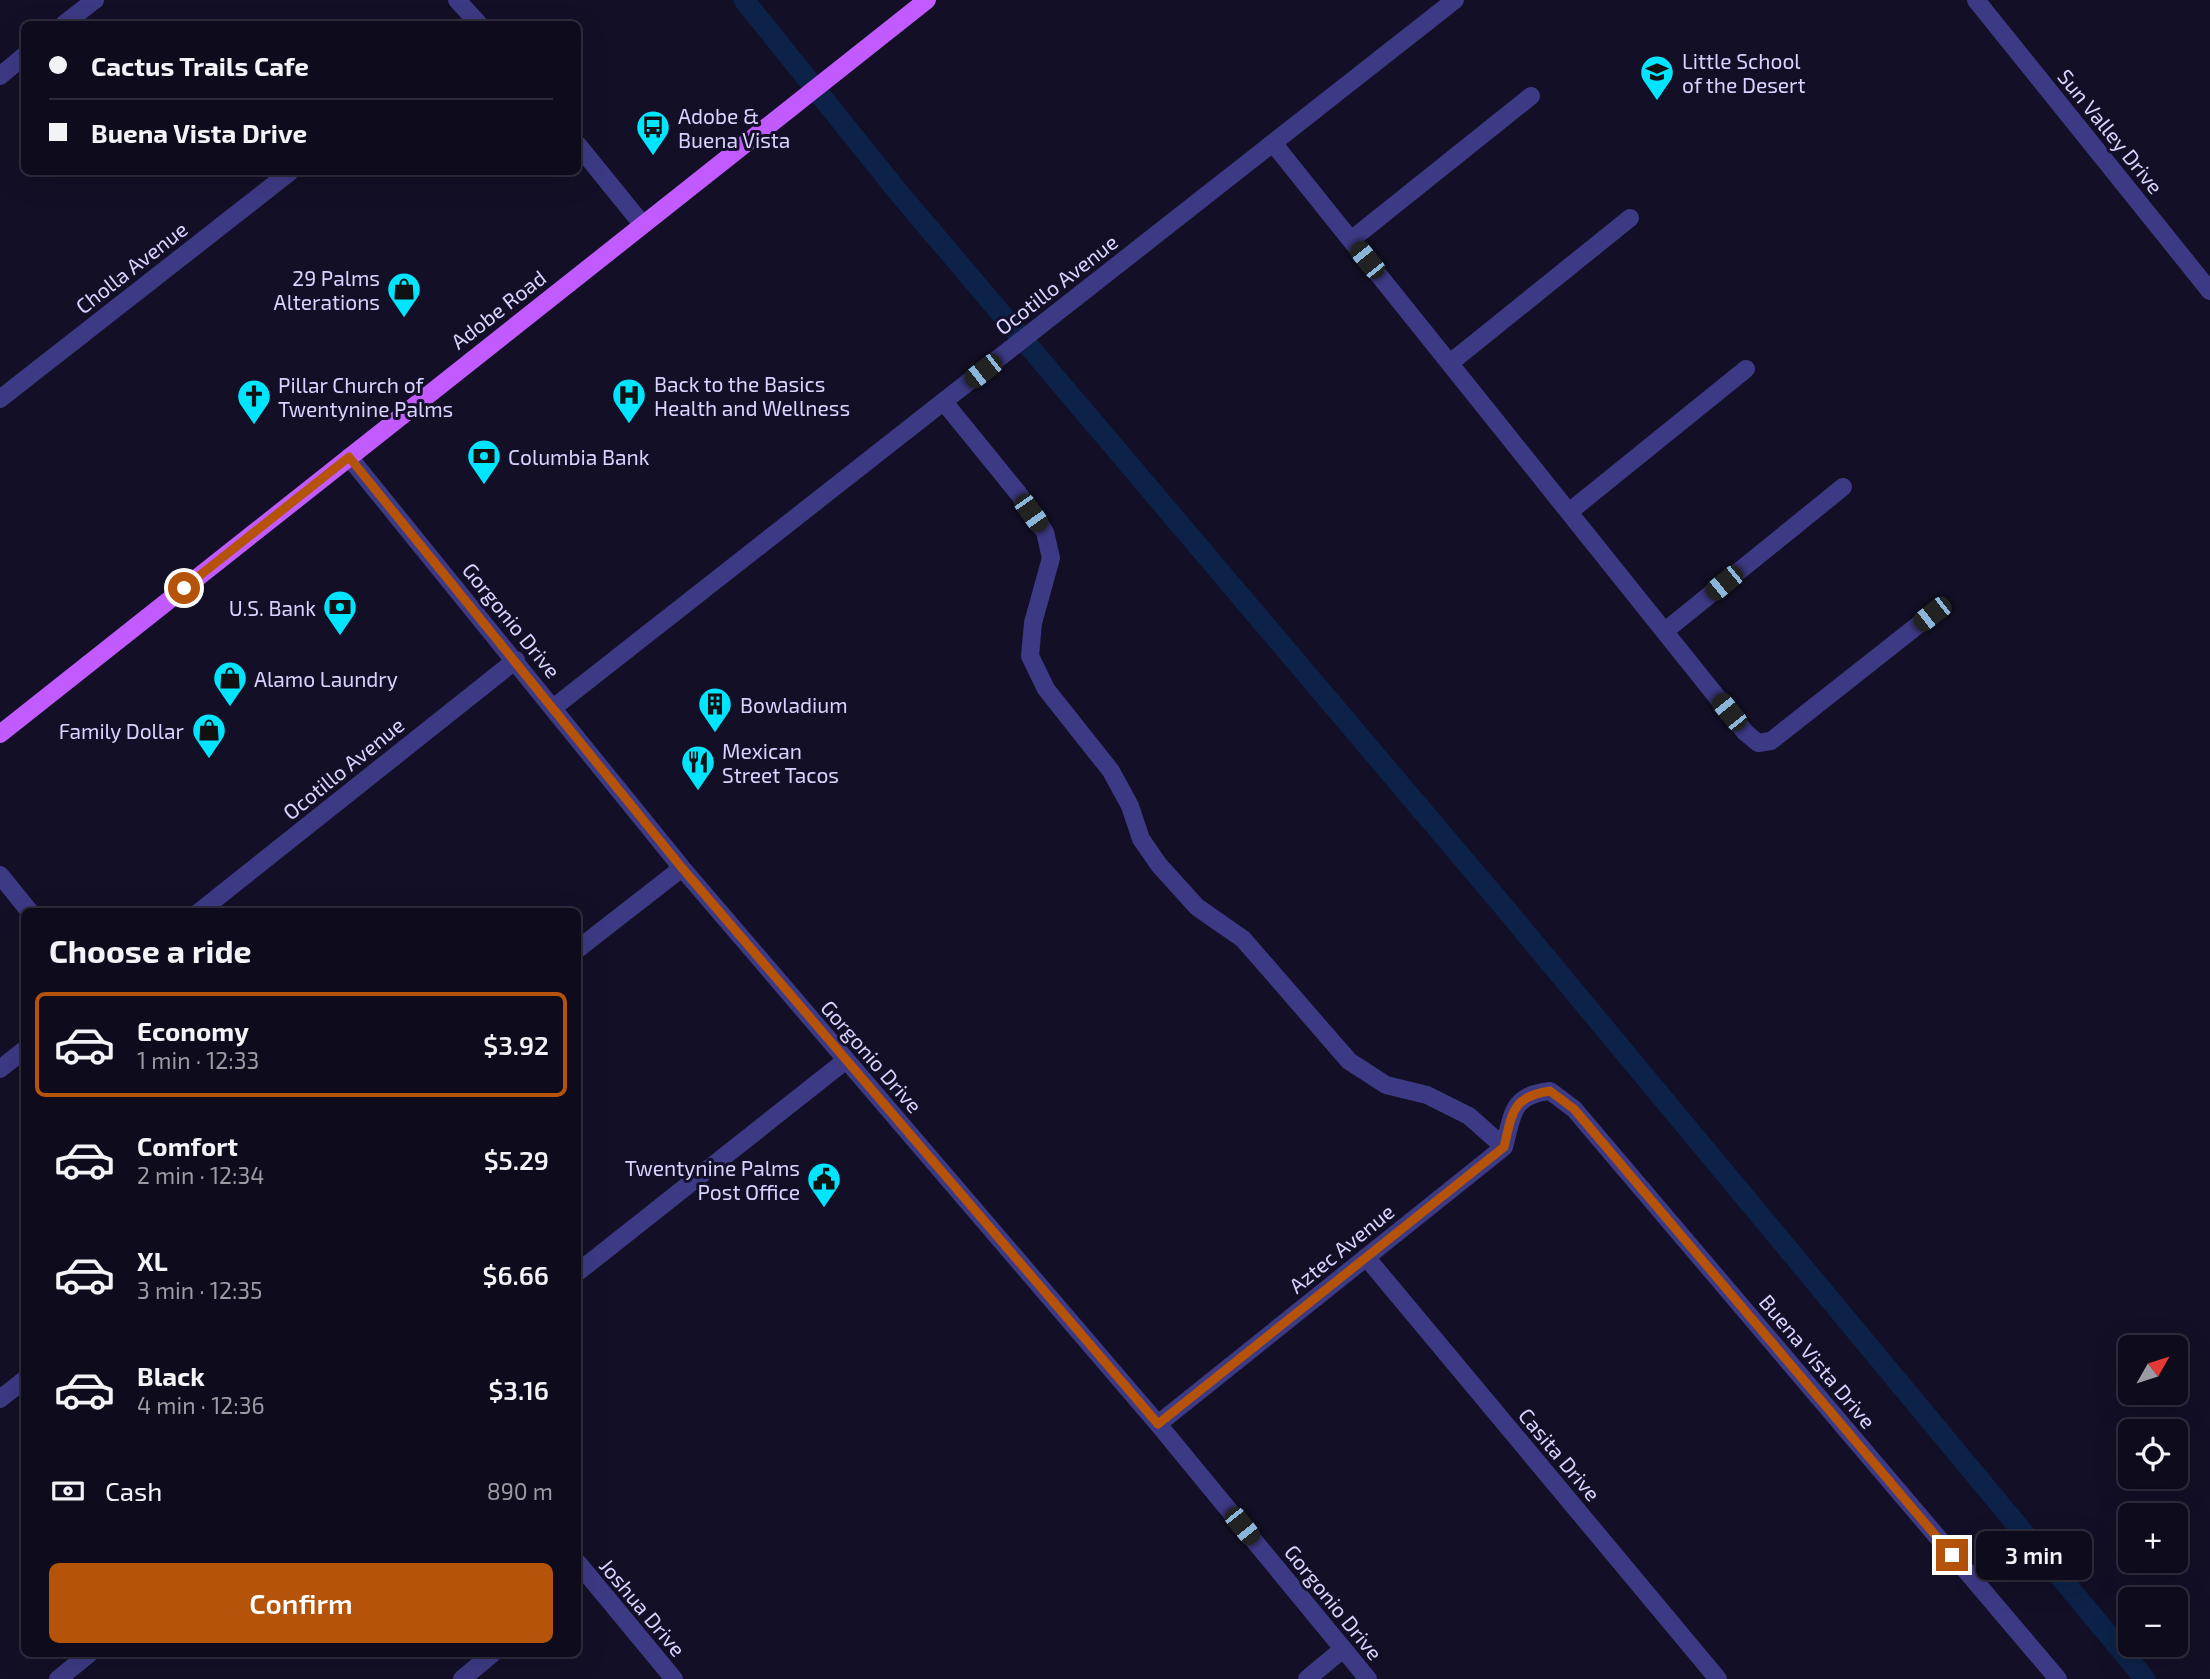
<!DOCTYPE html>
<html lang="en">
<head>
<meta charset="utf-8">
<style>
	:root { --surface:#0e0b1c; --page:#171425; --text:#f1f3f6; --muted:#9b9ba3; --line:#2e2b3b; --accent:#b45309 }
	body { margin:0; font-family:"Exo 2",sans-serif; background:var(--page); color:var(--text); height:100vh; display:flex; flex-direction:column; font-size:26px; white-space:nowrap }
	* { box-sizing:border-box; margin:0 }
	p { font-size:23px; color:var(--muted) }
	.icon { flex:none; width:38px; height:38px; fill:none; stroke:currentColor; stroke-width:2; stroke-linecap:round; stroke-linejoin:round }
	.map { position:relative; flex:1; overflow:hidden }
	.details { position:absolute; left:21px; top:908px; width:560px; height:749px; display:flex; flex-direction:column; background:var(--surface); border-radius:10px; box-shadow:0 7px 28px #0002,0 0 0 2px var(--line) }
	.details>* { flex:none }
	.hud { position:absolute; left:21px; top:21px; width:560px; height:154px; border-radius:10px; box-shadow:0 7px 28px #0002,0 0 0 2px var(--line); display:grid; align-content:center; height:154px; padding:0 28px; background:var(--surface) }
	.needle { width:46px; rotate:51deg }
	.controls { position:absolute; left:2118px; top:1335px; display:grid; gap:14px }
	.controls a { display:grid; place-items:center; width:70px; height:70px; border-radius:10px; background:var(--surface); box-shadow:0 7px 28px #0002,0 0 0 2px var(--line); font-size:35px }
	.end { position:absolute; width:32px; height:32px; margin:-16px; border:9px solid #b45309; background:#fff; box-shadow:0 0 0 4px #fff }
	.from { border-radius:50% }
	.bubble { position:absolute; height:49px; border-radius:10px; background:var(--surface); box-shadow:0 7px 28px #0002,0 0 0 2px var(--line); font-size:23px; font-weight:600; line-height:49px; text-align:center }
	.car { position:absolute; width:21px; height:42px; margin:-21px -10px; border-radius:9px; box-shadow:0 0 5px 2px #0007; background:linear-gradient(#222 24%,#8ab4d8 0 40%,#222 0 76%,#8ab4d8 0 86%,#222 0) }
	.hud b { display:flex; align-items:center; gap:24px; height:66px; font-size:26px }
	.hud b+b { border-top:2px solid var(--line) }
	.hud i { width:18px; height:18px; background:var(--text) }
	ul { padding:0; list-style:none }
	li { display:flex; align-items:center; gap:21px; height:105px; margin:0 14px 10px; padding:0 14px; border:4px solid transparent; border-radius:10px }
	li div { flex:1 }
	li b { display:block; font-size:26px }
	li em { font-style:normal; font-weight:600 }
	li.on { border-color:var(--accent) }
	li>.icon { width:63px; height:63px; stroke-width:1.5 }
	h2 { padding:0 28px; font-size:32px; line-height:84px }
	.pay { display:flex; align-items:center; gap:18px; height:77px; padding:0 28px; font-size:26px }
	.pay p { margin-inline-start:auto }
	.action { display:flex; gap:14px; margin-top:auto; padding:14px 28px }
	.action a { flex:1; height:80px; border-radius:10px; background:var(--accent); color:#fff; font-size:28px; font-weight:600; line-height:80px; text-align:center }
	.map>svg:first-child { display:block }
</style>
</head>
<body>
<div class="map">
<svg width="2210" height="1679" viewBox="0 0 2210 1679">
	<rect width="100%" height="100%" fill="#130f26"/>
	<g fill="none" stroke-linecap="round" stroke-linejoin="round">
		<path stroke="#0c2248" stroke-width="21" d="M 744,0 L 899,193 L 1504,907 L 2145,1679"/>
		<path stroke="#3d3a85" stroke-width="18" d="M 457,0 L 479,24
			M 1976,0 L 2210,291
			M 64,24 L 95,0
			M 0,76 L 24,56
			M 1273,143 L 1745,732 L 1758,743 L 1771,741 L 1932,614
			M 578,145 L 642,224
			M 1351,240 L 1531,96
			M 1450,363 L 1630,218
			M 0,399 L 290,172
			M 944,402 L 1018,493 L 1045,532 L 1051,558 L 1033,623 L 1030,656 L 1046,689 L 1111,771 L 1130,806 L 1141,839 L 1159,865 L 1197,907 L 1243,939 L 1349,1061 L 1386,1085 L 1427,1095 L 1469,1116 L 1504,1147
			M 349,457 L 682,868 L 1158,1424 L 1368,1679
			M 1569,512 L 1746,369
			M 1665,631 L 1843,487
			M 553,708 L 1455,0
			M 0,875 L 30,912
			M 199,912 L 516,660
			M 578,949 L 682,868
			M 0,1069 L 24,1050
			M 1366,1257 L 1718,1679
			M 578,1272 L 845,1061
			M 0,1399 L 24,1380
			M 1158,1424 L 1504,1147 C 1513,1114 1511,1095 1550,1091 L 1574,1109 L 2058,1679
			M 578,1563 L 674,1679
			M 58,1679 L 89,1654
			M 462,1679 L 492,1654
			M 1307,1679 L 1343,1649"/>
		<path stroke="#c25bff" stroke-width="18" d="M 0,734 L 927,0"/>
	</g>
	<g fill="none" stroke-linecap="round" stroke-linejoin="round">
		<path stroke="#b45309" stroke-width="9" d="M 184,588 L 349,457 L 682,868 L 1158,1424 L 1504,1147 C 1512,1114 1512,1096 1550,1091 L 1574,1109 L 1952,1555"/>
	</g>
	<defs>
		<g id="school-pin" transform="scale(1.75)"><path d="M0 17L-7.5 6A9.5 9.5 0 1 1 7.5 6Z" fill="#00e5ff" stroke="#130f26"/><path d="M0-5L7-2L0 1L-7-2ZM-4 1L0 2.5L4 1V4Q0 6-4 4Z" fill="#111"/></g>
		<g id="bus-pin" transform="scale(1.75)"><path d="M0 17L-7.5 6A9.5 9.5 0 1 1 7.5 6Z" fill="#00e5ff" stroke="#130f26"/><path d="M-5-6H5V4H4V6H2V4H-2V6H-4V4H-5ZM-3.5-4V0h7V-4ZM-3.5 1.2v1.5H-2V1.2ZM2 1.2v1.5H3.5V1.2Z" fill="#111"/></g>
		<g id="shop-pin" transform="scale(1.75)"><path d="M0 17L-7.5 6A9.5 9.5 0 1 1 7.5 6Z" fill="#00e5ff" stroke="#130f26"/><path d="M-5-2.5h2.3a2.7 3.5 0 0 1 5.4 0H5L5.5 6h-11ZM-1.5-2.5h3a1.5 2.3 0 0 0-3 0Z" fill="#111"/></g>
		<g id="hospital-pin" transform="scale(1.75)"><path d="M0 17L-7.5 6A9.5 9.5 0 1 1 7.5 6Z" fill="#00e5ff" stroke="#130f26"/><path d="M-5-5h3v3.5h4V-5h3V5h-3V1.5h-4V5h-3Z" fill="#111"/></g>
		<g id="church-pin" transform="scale(1.75)"><path d="M0 17L-7.5 6A9.5 9.5 0 1 1 7.5 6Z" fill="#00e5ff" stroke="#130f26"/><path d="M-1.2-6h2.4v3.5h3.3v2.4h-3.3V6h-2.4V-.1h-3.3v-2.4h3.3Z" fill="#111"/></g>
		<g id="bank-pin" transform="scale(1.75)"><path d="M0 17L-7.5 6A9.5 9.5 0 1 1 7.5 6Z" fill="#00e5ff" stroke="#130f26"/><path d="M-6-4H6V4H-6ZM0-2.3a2.3 2.3 0 1 0 0 4.6a2.3 2.3 0 1 0 0-4.6Z" fill="#111"/></g>
		<g id="building-pin" transform="scale(1.75)"><path d="M0 17L-7.5 6A9.5 9.5 0 1 1 7.5 6Z" fill="#00e5ff" stroke="#130f26"/><path d="M-4-6H4V6H1V3H-1V6H-4ZM-2.5-4.3h1.7v1.8h-1.7ZM.8-4.3h1.7v1.8H.8ZM-2.5-1h1.7V.8h-1.7ZM.8-1h1.7V.8H.8Z" fill="#111"/></g>
		<g id="restaurant-pin" transform="scale(1.75)"><path d="M0 17L-7.5 6A9.5 9.5 0 1 1 7.5 6Z" fill="#00e5ff" stroke="#130f26"/><path d="M-5-6h1v4h1v-4h1v4h1v-4h1v5L-1.5 .5V6h-2V.5L-5-1ZM5-6V6H3V1.5H1.5Q1.5-4 5-6Z" fill="#111"/></g>
		<g id="civic-pin" transform="scale(1.75)"><path d="M0 17L-7.5 6A9.5 9.5 0 1 1 7.5 6Z" fill="#00e5ff" stroke="#130f26"/><path d="M-.6-6.5H3V-4.5H.6V-3L4-1V1h2V6H-6V1h2V-1L-.6-3ZM-1.2 2.5V6h2.4V2.5Z" fill="#111"/></g>
	</defs>
	<g fill-rule="evenodd">
		<use href="#school-pin" x="1657" y="72"/>
		<use href="#bus-pin" x="653" y="127"/>
		<use href="#shop-pin" x="404" y="289"/>
		<use href="#hospital-pin" x="629" y="395"/>
		<use href="#church-pin" x="254" y="396"/>
		<use href="#bank-pin" x="484" y="456"/>
		<use href="#bank-pin" x="340" y="607"/>
		<use href="#shop-pin" x="230" y="678"/>
		<use href="#building-pin" x="715" y="704"/>
		<use href="#shop-pin" x="209" y="730"/>
		<use href="#restaurant-pin" x="698" y="762"/>
		<use href="#civic-pin" x="824" y="1179"/>
	</g>
	<g text-anchor="middle" dominant-baseline="central" stroke-width="6" stroke-linejoin="round" paint-order="stroke">
		<g font-size="21" fill="#d9d4ff" stroke="#130f26" text-anchor="start">
			<text x="1682" y="60">Little School<tspan x="1682" dy="24">of the Desert</tspan></text>
			<text x="678" y="115">Adobe &amp;<tspan x="678" dy="24">Buena Vista</tspan></text>
			<text x="380" y="277" text-anchor="end">29 Palms<tspan x="380" dy="24">Alterations</tspan></text>
			<text x="654" y="383">Back to the Basics<tspan x="654" dy="24">Health and Wellness</tspan></text>
			<text x="278" y="384">Pillar Church of<tspan x="278" dy="24">Twentynine Palms</tspan></text>
			<text x="508" y="456">Columbia Bank</text>
			<text x="316" y="607" text-anchor="end">U.S. Bank</text>
			<text x="254" y="678">Alamo Laundry</text>
			<text x="740" y="704">Bowladium</text>
			<text x="184" y="730" text-anchor="end">Family Dollar</text>
			<text x="722" y="750">Mexican<tspan x="722" dy="24">Street Tacos</tspan></text>
			<text x="800" y="1167" text-anchor="end">Twentynine Palms<tspan x="800" dy="24">Post Office</tspan></text>
		</g>
		<g font-size="21" fill="#d9d4ff" stroke="#130f26">
			<text transform="translate(2111 131) rotate(51)">Sun Valley Drive</text>
			<text transform="translate(131 267) rotate(-38)">Cholla Avenue</text>
			<text transform="translate(1056 284) rotate(-38)">Ocotillo Avenue</text>
			<text transform="translate(498 309) rotate(-38)">Adobe Road</text>
			<text transform="translate(512 620) rotate(51)">Gorgonio Drive</text>
			<text transform="translate(343 768) rotate(-39)">Ocotillo Avenue</text>
			<text transform="translate(872 1056) rotate(49)">Gorgonio Drive</text>
			<text transform="translate(1341 1248) rotate(-39)">Aztec Avenue</text>
			<text transform="translate(1818 1361) rotate(50)">Buena Vista Drive</text>
			<text transform="translate(1560 1454) rotate(50)">Casita Drive</text>
			<text transform="translate(1334 1602) rotate(51)">Gorgonio Drive</text>
			<text transform="translate(643 1607) rotate(50)">Joshua Drive</text>
		</g>
	</g>
</svg>
<div class="controls">
<a><svg class="needle" viewBox="-14 -14 28 28"><path d="M0-13l5 13h-10z" fill="#e53935"/><path d="M0 13l5-13h-10z" fill="#9b9ba3"/></svg></a>
<a><svg class="icon" aria-label="locate" viewBox="0 0 24 24"><circle cx="12" cy="12" r="6"/><path d="M12 2v4M12 18v4M2 12h4M18 12h4"/></svg></a>
<a>+</a>
<a>−</a>
</div>
<i class="end from" style="left:184px;top:588px"></i>
<i class="end" style="left:1952px;top:1555px"></i>
<div class="bubble" style="left:1976px;top:1531px;width:116px">3 min</div>
<i class="car" style="left:1367px;top:260px;rotate:321deg"></i>
<i class="car" style="left:983px;top:371px;rotate:232deg"></i>
<i class="car" style="left:1031px;top:513px;rotate:145deg"></i>
<i class="car" style="left:1724px;top:583px;rotate:231deg"></i>
<i class="car" style="left:1932px;top:614px;rotate:232deg"></i>
<i class="car" style="left:1729px;top:712px;rotate:321deg"></i>
<i class="car" style="left:1242px;top:1526px;rotate:141deg"></i>
<div class="hud">
<b><i class="from"></i>Cactus Trails Cafe</b>
<b><i></i>Buena Vista Drive</b>
</div>
<section class="details">
<h2>Choose a ride</h2>
<ul>
<li class="on"><svg class="icon" aria-label="car" viewBox="0 0 24 24"><path d="M5 17H2v-5l4-1 3-4h7l3 4 3 1v5h-3M9 17h6M6 11h13"/><circle cx="7" cy="17" r="2"/><circle cx="17" cy="17" r="2"/></svg><div><b>Economy</b><p>1 min · 12:33</p></div><em>$3.92</em></li>
<li><svg class="icon" aria-label="car" viewBox="0 0 24 24"><path d="M5 17H2v-5l4-1 3-4h7l3 4 3 1v5h-3M9 17h6M6 11h13"/><circle cx="7" cy="17" r="2"/><circle cx="17" cy="17" r="2"/></svg><div><b>Comfort</b><p>2 min · 12:34</p></div><em>$5.29</em></li>
<li><svg class="icon" aria-label="car" viewBox="0 0 24 24"><path d="M5 17H2v-5l4-1 3-4h7l3 4 3 1v5h-3M9 17h6M6 11h13"/><circle cx="7" cy="17" r="2"/><circle cx="17" cy="17" r="2"/></svg><div><b>XL</b><p>3 min · 12:35</p></div><em>$6.66</em></li>
<li><svg class="icon" aria-label="car" viewBox="0 0 24 24"><path d="M5 17H2v-5l4-1 3-4h7l3 4 3 1v5h-3M9 17h6M6 11h13"/><circle cx="7" cy="17" r="2"/><circle cx="17" cy="17" r="2"/></svg><div><b>Black</b><p>4 min · 12:36</p></div><em>$3.16</em></li>
</ul>
<div class="pay"><svg class="icon" aria-label="cash" viewBox="0 0 24 24"><path d="M3 7h18v10H3z"/><circle cx="12" cy="12" r="2"/></svg>Cash<p>890 m</p></div>
<div class="action"><a>Confirm</a></div>
</section>
</div>
</body>
</html>
